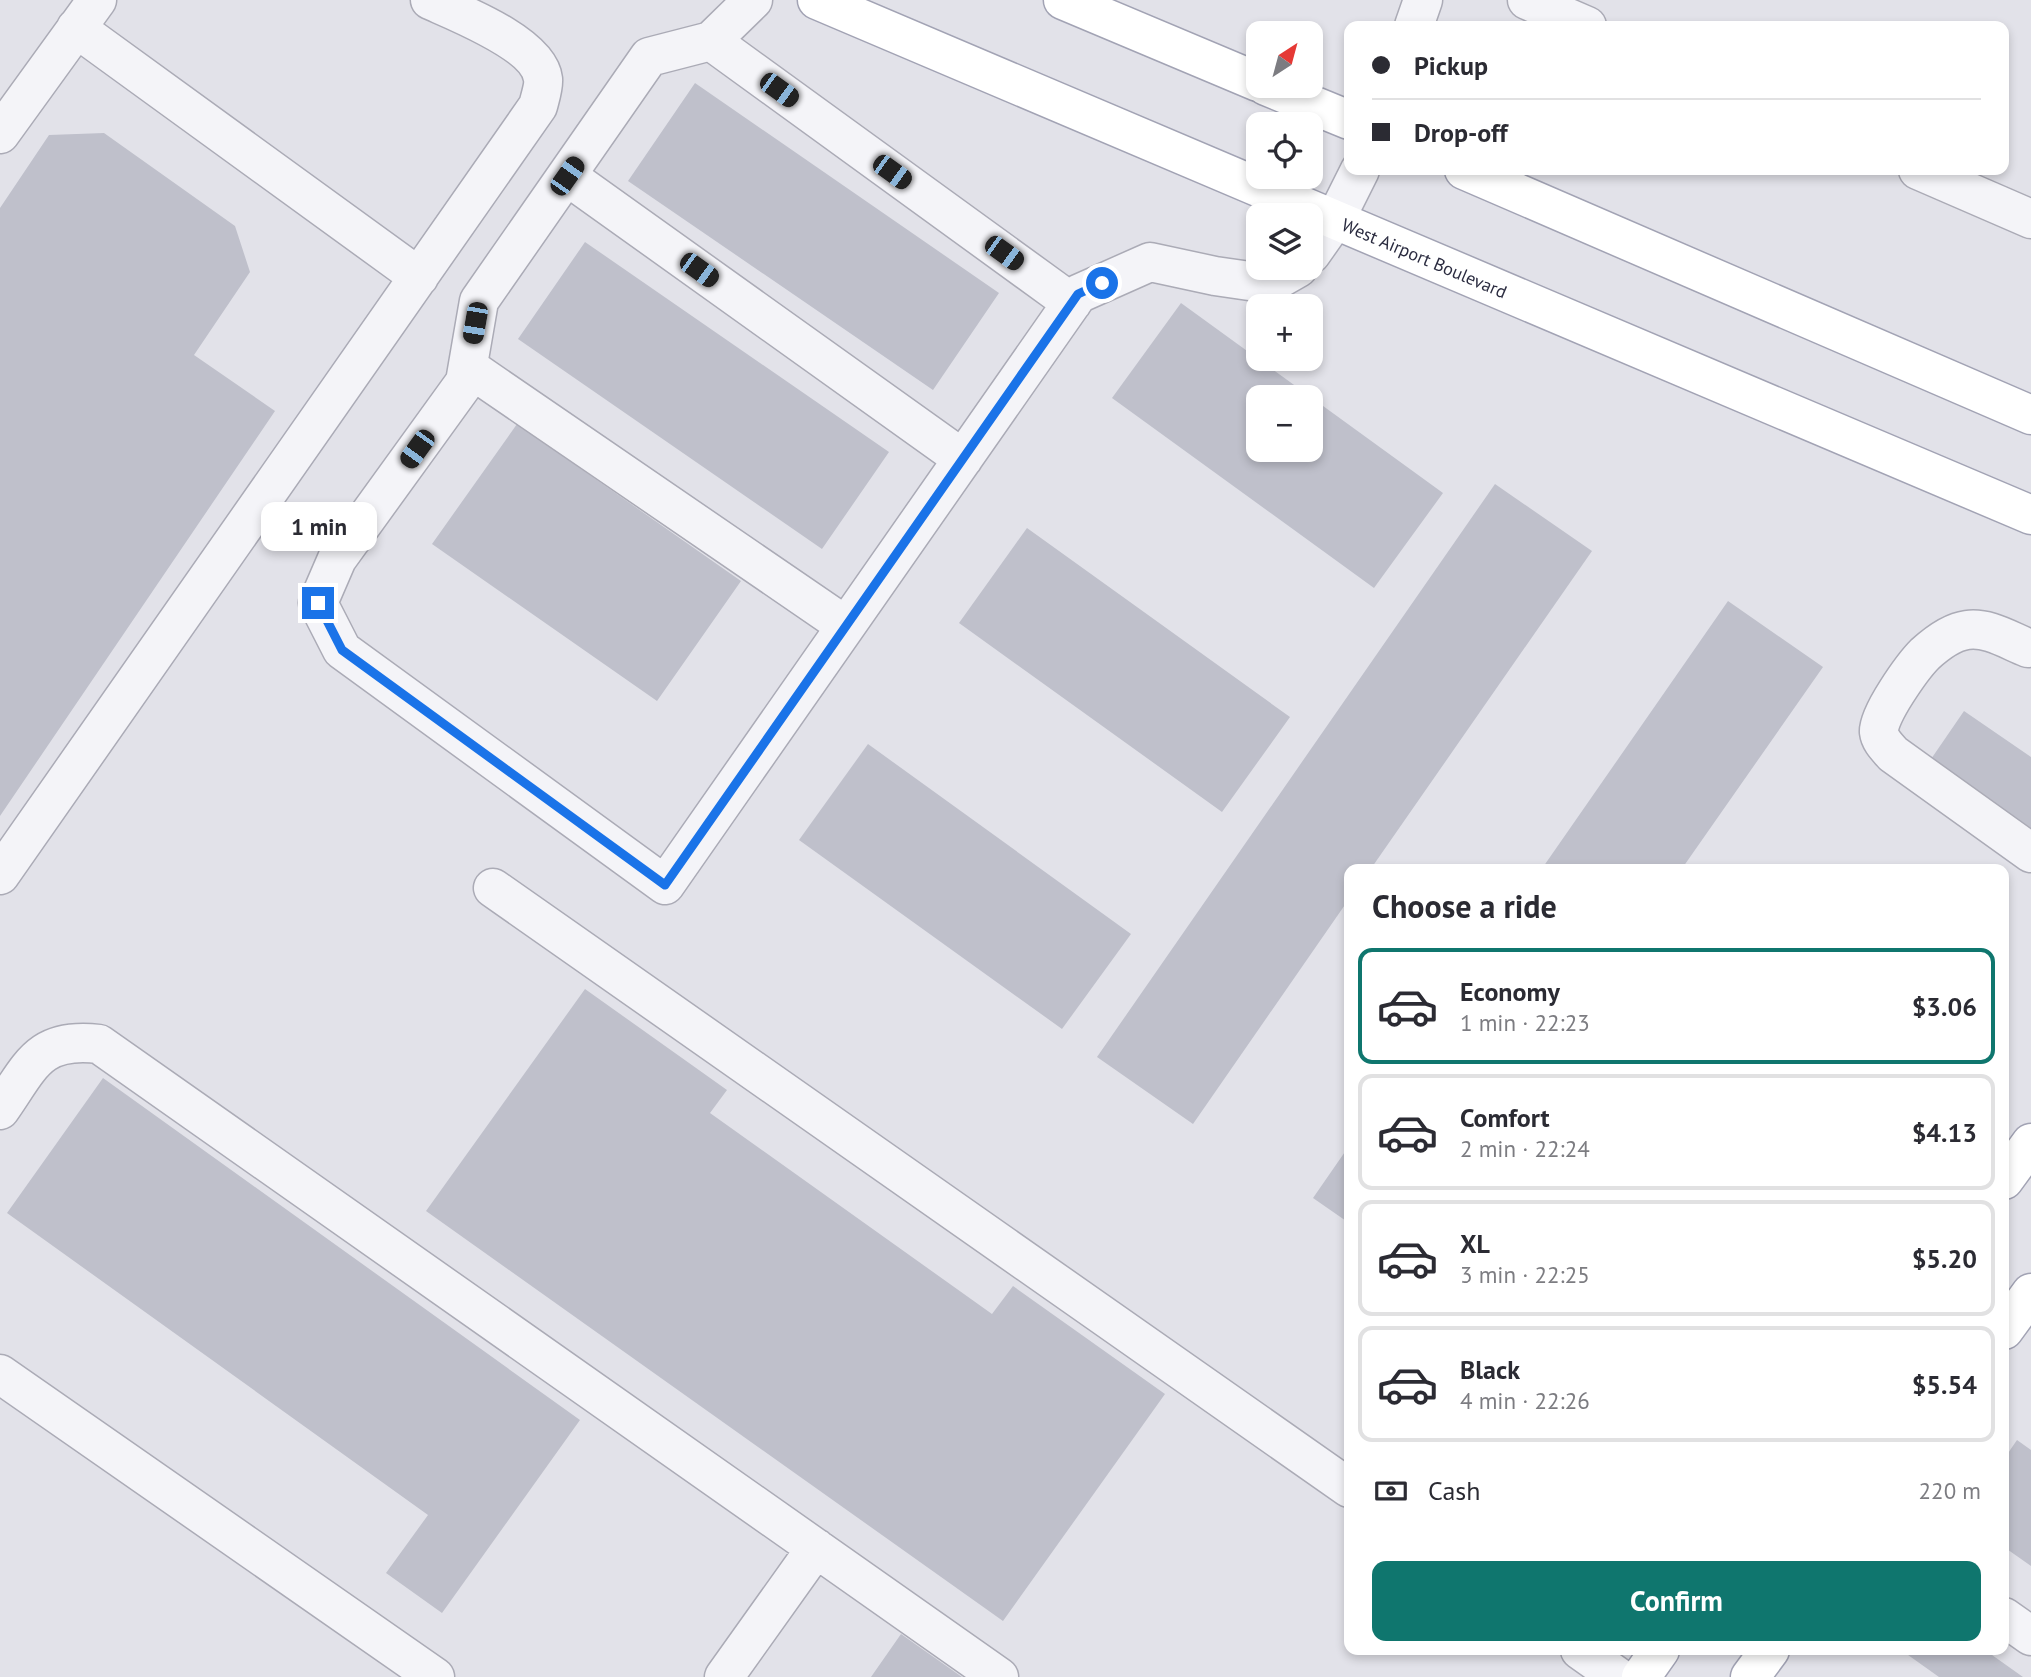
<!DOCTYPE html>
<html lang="en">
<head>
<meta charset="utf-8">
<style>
	:root { --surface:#fff; --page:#f7f7f7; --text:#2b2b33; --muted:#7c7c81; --line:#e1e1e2; --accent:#0f766e }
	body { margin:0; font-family:"PT Sans",sans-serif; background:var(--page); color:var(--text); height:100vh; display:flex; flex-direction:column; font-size:26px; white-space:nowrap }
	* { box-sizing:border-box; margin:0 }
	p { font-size:23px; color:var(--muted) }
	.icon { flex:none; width:38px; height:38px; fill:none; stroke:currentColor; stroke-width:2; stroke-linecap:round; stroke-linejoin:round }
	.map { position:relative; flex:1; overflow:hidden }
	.sheet { position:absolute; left:1344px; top:864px; width:665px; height:791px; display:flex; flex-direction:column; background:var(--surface); border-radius:14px; box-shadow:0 4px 10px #0003 }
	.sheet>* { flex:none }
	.guide { position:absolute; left:1344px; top:21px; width:665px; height:154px; border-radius:14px; box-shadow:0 4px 10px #0003; display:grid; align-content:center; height:154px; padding:0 28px; background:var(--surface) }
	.needle { width:46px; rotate:36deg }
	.buttons { position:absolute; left:1246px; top:21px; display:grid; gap:14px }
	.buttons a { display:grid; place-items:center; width:77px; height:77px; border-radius:14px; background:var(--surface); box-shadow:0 4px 10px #0003; font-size:35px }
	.end { position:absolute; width:32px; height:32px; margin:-16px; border:9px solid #1a73e8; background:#fff; box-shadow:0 0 0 4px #fff }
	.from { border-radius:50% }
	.bubble { position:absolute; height:49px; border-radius:14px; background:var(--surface); box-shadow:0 4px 10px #0003; font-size:23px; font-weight:600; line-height:49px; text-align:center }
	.car { position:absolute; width:21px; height:42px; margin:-21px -10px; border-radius:9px; box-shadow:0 0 5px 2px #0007; background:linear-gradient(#222 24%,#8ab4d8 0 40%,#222 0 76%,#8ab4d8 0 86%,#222 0) }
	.guide b { display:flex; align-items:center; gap:24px; height:66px; font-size:26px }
	.guide b+b { border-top:2px solid var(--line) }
	.guide i { width:18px; height:18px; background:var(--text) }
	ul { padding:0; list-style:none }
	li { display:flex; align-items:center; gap:21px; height:116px; margin:0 14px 10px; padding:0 14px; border:4px solid var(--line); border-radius:14px }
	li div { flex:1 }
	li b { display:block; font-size:26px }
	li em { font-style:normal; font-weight:600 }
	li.current { border-color:var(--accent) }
	li>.icon { width:63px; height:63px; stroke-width:1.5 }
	h2 { padding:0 28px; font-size:32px; line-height:84px }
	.pay { display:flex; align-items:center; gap:18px; height:77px; padding:0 28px; font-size:26px }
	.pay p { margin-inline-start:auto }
	.button { display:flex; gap:14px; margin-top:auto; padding:14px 28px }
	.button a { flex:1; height:80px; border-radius:14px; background:var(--accent); color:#fff; font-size:28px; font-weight:600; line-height:80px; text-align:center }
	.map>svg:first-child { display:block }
</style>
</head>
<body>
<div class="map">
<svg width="2031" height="1677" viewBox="0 0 2031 1677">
	<rect width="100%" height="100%" fill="#e2e2e9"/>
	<path fill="#bfc0cb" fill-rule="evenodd" d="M 695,83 L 999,293 L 933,390 L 628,181 Z
		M 104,133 L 235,226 L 250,272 L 194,355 L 275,411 L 0,816 L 0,208 L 49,135 Z
		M 585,242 L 889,452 L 822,549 L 518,339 Z
		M 1181,303 L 1443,493 L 1374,588 L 1112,398 ZM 1258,397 L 1311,397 L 1311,450 L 1258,450 Z
		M 517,424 L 741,581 L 657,701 L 432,544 Z
		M 1495,484 L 1592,551 L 1370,870 L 1349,870 L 1349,899 L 1193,1124 L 1097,1057 Z
		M 1027,528 L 1290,717 L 1222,812 L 959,623 Z
		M 1728,601 L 1823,667 L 1681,870 L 1541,870 Z
		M 1964,711 L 2031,757 L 2031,832 L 1929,762 Z
		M 868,744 L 1131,934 L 1062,1029 L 799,840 Z
		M 585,989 L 727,1090 L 710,1113 L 992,1314 L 1013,1286 L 1165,1394 L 1003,1621 L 426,1211 Z
		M 103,1078 L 580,1420 L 442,1613 L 386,1573 L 428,1515 L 7,1213 Z
		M 1349,1146 L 1349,1223 L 1313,1198 Z
		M 2017,1440 L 2031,1450 L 2031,1566 L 2004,1547 L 2004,1459 Z
		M 901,1634 L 962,1677 L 871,1677 Z
		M 1901,1650 L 1985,1650 L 2023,1677 L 1939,1677 Z"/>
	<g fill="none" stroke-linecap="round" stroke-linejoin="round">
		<g stroke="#ababb6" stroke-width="41">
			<path id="minor" d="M 753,0 L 711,41 L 649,57 L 479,301 L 465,382 L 337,559 L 318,603 L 342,650 L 665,885 L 1078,294 L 1150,262 L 1215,276 L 1270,284 L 1298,268
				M 1527,0 L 1587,26
				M 1414,26 L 1423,0
				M 76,28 L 419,277
				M 711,41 L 1072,303
				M 0,134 L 97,0
				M 1918,170 L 2031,219
				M 567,176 L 963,459
				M 1311,254 L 1335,220 L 1360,170
				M 468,367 L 846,626
				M 2028,648 C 2008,640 1988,627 1967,630 C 1952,632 1936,644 1925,654 C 1913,666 1877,716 1879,732 C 1880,741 1888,748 1893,754 L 2031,853
				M 0,875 L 538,106 C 540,98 544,86 543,79 C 539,44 459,13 430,0
				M 493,888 L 1349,1488
				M 0,1110 C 31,1066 38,1037 99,1044 L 999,1677
				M 0,1374 L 435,1677
				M 2004,1617 L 2031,1636
				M 1580,1650 L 1618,1677
				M 724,1677 L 816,1548"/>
		</g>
		<g stroke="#a2a3b4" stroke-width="41">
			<g id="major">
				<path id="s1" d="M 817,0 L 2031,515"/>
				<path d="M 1063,0 L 1258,82"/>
				<path d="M 1266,86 L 1349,120"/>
				<path d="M 1464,170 L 2031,415"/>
				<path d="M 2004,1180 L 2031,1143"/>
				<path d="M 2004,1330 L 2031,1293"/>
				<path d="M 1641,1677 L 1660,1650"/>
				<path d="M 1750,1677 L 1770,1650"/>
			</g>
		</g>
		<use href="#minor" stroke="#f4f4f8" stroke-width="38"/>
		<use href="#major" stroke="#fff" stroke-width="38"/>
	</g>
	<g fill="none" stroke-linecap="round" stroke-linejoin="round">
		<path stroke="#1a73e8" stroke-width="9" d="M 318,603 L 342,650 L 665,885 L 1078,294 L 1102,283"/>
	</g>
	<g text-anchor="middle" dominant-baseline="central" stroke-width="5" stroke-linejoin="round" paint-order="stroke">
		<g font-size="18" fill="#2b2c40" stroke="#f1f2f7">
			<text stroke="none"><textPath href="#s1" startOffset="660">West Airport Boulevard</textPath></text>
		</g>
	</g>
</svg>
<div class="buttons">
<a><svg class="needle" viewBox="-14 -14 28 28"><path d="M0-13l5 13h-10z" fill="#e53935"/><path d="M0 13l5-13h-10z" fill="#7c7c81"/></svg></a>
<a><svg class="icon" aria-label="locate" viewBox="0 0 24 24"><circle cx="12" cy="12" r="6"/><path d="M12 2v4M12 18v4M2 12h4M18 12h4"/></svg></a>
<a><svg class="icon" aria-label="layers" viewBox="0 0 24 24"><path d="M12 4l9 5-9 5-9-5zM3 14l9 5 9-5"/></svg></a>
<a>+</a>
<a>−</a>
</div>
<i class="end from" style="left:1102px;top:283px"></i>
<i class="end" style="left:318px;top:603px"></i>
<div class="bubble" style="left:261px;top:502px;width:116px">1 min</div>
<i class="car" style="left:779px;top:90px;rotate:126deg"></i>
<i class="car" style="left:892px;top:172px;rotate:126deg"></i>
<i class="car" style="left:567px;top:176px;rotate:35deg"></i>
<i class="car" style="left:1004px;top:253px;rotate:126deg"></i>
<i class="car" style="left:699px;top:270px;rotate:126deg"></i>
<i class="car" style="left:475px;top:323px;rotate:190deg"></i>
<i class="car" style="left:417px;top:449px;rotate:216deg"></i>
<div class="guide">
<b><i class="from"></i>Pickup</b>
<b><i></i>Drop-off</b>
</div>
<section class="sheet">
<h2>Choose a ride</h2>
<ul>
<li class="current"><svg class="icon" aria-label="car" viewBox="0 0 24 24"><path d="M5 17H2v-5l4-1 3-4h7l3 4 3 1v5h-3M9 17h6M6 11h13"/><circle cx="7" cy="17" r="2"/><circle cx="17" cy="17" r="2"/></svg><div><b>Economy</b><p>1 min · 22:23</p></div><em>$3.06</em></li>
<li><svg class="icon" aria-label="car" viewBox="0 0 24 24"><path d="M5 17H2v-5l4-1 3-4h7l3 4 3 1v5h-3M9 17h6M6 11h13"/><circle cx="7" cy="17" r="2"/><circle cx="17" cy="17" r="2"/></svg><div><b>Comfort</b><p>2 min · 22:24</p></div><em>$4.13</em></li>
<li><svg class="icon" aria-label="car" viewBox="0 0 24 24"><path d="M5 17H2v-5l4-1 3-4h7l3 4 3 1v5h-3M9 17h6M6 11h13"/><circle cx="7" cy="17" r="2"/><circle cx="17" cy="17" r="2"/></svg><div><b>XL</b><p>3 min · 22:25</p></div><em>$5.20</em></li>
<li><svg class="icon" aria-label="car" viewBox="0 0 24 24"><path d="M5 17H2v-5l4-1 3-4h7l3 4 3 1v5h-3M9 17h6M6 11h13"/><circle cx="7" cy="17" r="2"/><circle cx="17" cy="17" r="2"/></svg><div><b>Black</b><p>4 min · 22:26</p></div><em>$5.54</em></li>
</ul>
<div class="pay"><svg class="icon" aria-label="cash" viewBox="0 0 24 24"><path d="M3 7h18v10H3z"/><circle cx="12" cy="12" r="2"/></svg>Cash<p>220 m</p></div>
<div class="button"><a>Confirm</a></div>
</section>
</div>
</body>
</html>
